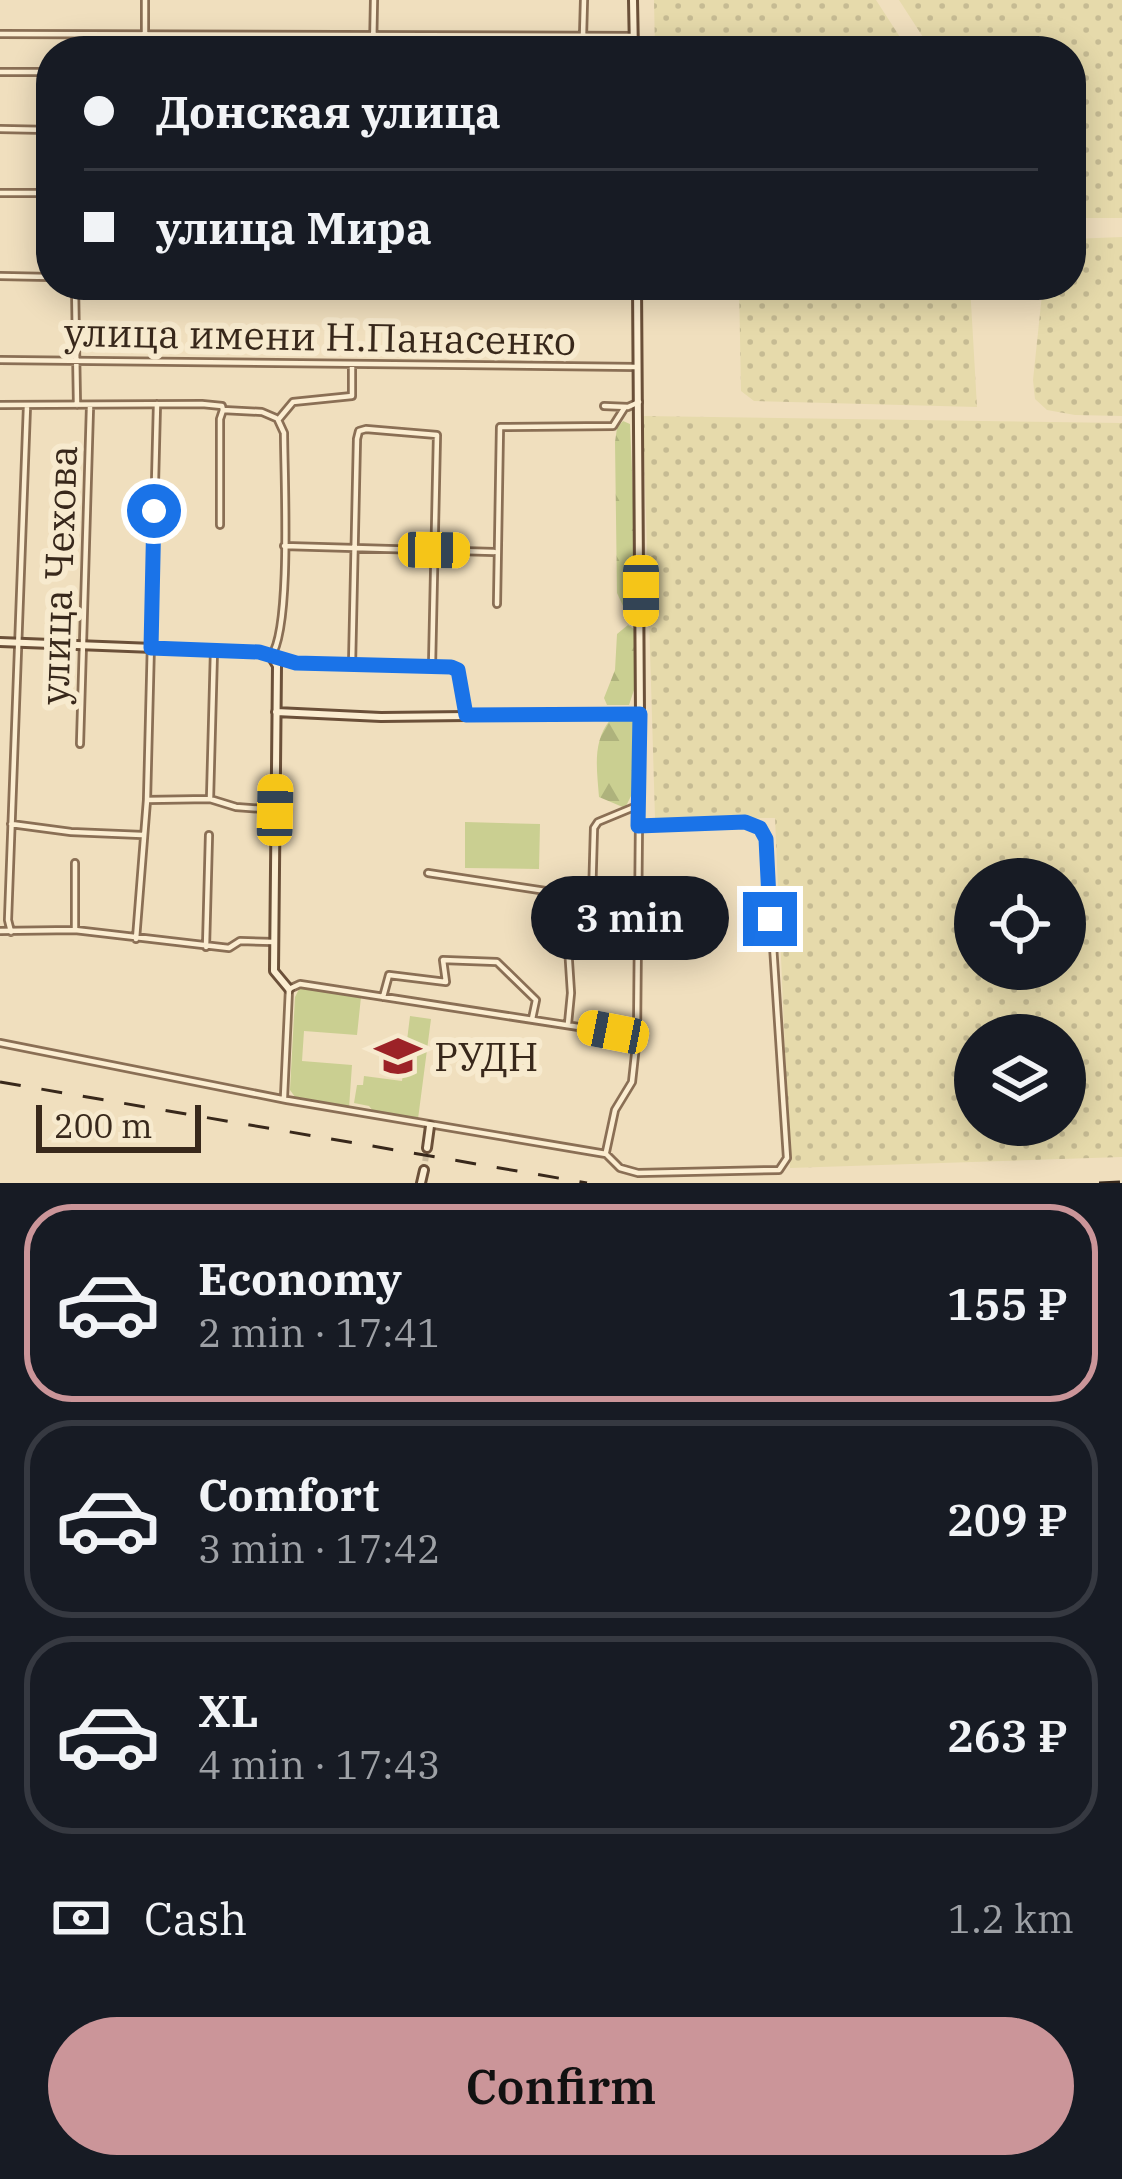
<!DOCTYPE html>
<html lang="en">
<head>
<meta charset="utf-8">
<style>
	:root { --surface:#171b24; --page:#20242c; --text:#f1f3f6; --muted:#9ea1a6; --line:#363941; --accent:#cb9599 }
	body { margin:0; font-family:"IBM Plex Serif",serif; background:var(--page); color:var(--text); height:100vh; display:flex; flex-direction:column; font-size:45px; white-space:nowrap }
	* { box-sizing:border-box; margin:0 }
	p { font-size:39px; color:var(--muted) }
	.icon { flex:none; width:66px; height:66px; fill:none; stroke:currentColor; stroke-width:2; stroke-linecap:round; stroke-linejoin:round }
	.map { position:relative; height:1183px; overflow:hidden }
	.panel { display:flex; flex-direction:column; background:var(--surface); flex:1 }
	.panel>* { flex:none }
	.top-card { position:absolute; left:36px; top:36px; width:1050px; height:264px; border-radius:48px; box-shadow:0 6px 30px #0003; display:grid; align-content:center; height:264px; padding:0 48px; background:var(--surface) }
	.controls { position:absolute; left:954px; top:858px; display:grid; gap:24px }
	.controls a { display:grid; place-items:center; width:132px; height:132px; border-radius:50%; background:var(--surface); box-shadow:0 6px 30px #0003; font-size:60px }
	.scale { position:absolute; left:36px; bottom:30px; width:165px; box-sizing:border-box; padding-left:12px; border:6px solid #38281b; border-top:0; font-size:33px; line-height:42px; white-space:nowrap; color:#38281b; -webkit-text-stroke:9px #f7eace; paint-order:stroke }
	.end { position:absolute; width:54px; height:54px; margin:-27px; border:15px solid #1a73e8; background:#fff; box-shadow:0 0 0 6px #fff }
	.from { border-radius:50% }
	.bubble { position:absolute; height:84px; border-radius:42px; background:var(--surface); box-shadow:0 6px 30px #0003; font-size:39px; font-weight:600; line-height:84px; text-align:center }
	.car { position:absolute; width:36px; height:72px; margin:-36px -18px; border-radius:15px; box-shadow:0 0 9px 3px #0007; background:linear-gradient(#f5c518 24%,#345 0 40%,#f5c518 0 76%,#345 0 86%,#f5c518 0) }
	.top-card b { display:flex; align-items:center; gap:42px; height:114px; font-size:45px }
	.top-card b+b { border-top:3px solid var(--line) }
	.top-card i { width:30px; height:30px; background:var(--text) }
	ul { padding:21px 0 0; list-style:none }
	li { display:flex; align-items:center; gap:36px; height:198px; margin:0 24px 18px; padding:0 24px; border:6px solid var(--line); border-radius:48px }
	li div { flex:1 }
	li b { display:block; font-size:45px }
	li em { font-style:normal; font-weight:600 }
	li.on { border-color:var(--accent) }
	li>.icon { width:108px; height:108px; stroke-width:1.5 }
	.pay { display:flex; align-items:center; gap:30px; height:132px; padding:0 48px; font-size:45px }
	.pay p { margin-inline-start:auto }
	.button { display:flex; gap:24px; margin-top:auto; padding:24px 48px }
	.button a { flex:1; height:138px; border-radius:72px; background:var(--accent); color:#111; font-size:48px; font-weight:600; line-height:138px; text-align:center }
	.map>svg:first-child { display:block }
</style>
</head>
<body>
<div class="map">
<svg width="1122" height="1183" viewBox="0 0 1122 1183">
	<defs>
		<pattern id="farmland-dots" width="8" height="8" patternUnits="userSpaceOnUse" patternTransform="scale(3)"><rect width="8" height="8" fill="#e6daab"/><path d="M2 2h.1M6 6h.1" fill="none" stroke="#c6bb93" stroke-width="1.8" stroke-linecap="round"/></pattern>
		<pattern id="forest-firs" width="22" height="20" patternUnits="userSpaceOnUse" patternTransform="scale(3)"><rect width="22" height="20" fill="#cacf91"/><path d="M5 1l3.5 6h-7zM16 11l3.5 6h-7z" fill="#aeb27c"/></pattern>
	</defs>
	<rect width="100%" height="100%" fill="#f0dfbe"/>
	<path fill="url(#farmland-dots)" fill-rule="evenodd" d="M 654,0 L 876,0 L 909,51 L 655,51 Z
		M 899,0 L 1122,0 L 1122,218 L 1071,218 L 1071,51 L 932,51 Z
		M 1122,237 L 1122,416 L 1075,415 L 1047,410 L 1035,399 L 1033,380 L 1043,285 L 1071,285 L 1071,239 Z
		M 739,285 L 970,285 L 977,407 L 754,401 L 741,391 Z
		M 643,416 L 1122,423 L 1122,1157 L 790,1168 L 775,818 L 655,818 ZM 975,879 L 1065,879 L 1065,969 L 975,969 ZM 975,1035 L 1065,1035 L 1065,1125 L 975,1125 Z"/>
	<path fill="#cacf91" d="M 465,822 L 540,824 L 539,869 L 465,868 Z
		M 300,987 L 361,997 L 357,1035 L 304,1031 L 302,1061 L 352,1065 L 349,1108 L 295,1097 L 290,1090 L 295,997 Z
		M 410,1016 L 431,1019 L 418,1119 L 373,1111 L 369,1106 L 354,1103 L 357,1085 L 363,1085 L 364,1076 L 402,1081 Z"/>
	<path fill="url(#forest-firs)" d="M 623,421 L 630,424 L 637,588 L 630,608 L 623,606 L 617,593 L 615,442 L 617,428 Z
		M 628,625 L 634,629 L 636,684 L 629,705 L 607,705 L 604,698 L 615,670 L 617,634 Z
		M 633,719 L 632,794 L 625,808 L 599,797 C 597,770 592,742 610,720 Z"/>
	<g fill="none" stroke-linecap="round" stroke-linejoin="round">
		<path stroke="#cbba9d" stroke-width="6" stroke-dasharray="6 3" stroke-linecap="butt" d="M 424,1170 L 427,1148"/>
		<g stroke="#8a6f55" stroke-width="10">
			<path id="street" d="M 0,34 L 634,36
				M 583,36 L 584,0
				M 145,51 L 145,0
				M 373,51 L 374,0
				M 0,72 L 51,72
				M 0,129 L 51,130
				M 0,193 L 51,193
				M 0,276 L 51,277
				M 75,285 L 77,405
				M 0,360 L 636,367
				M 352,364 L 352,396 L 293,402 L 278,420 L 284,433 C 284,474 292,629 271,656 L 296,663 L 451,667 L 458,671 L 466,715
				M 0,405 L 202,404 L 222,406 L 223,410
				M 604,406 L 628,407 L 639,402
				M 223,410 L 262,412 L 276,418
				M 220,525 L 220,419 L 223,410
				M 284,546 L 494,552
				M 497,604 L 500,427 L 613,426 L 625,407
				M 352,665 L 357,439 L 359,431 L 366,429 L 437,435 L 432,666
				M 80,744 L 90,407
				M 210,799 L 214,650
				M 147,800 L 210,799 L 236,807 L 276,810
				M 11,824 L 71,832 L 142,835
				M 75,863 L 75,930
				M 428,873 L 592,898 L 594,828 L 598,822 L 639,805
				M 0,931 L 75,930 L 229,948 L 240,941 L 273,942
				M 11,932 L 8,920 L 27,406
				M 136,939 L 147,800 L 157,404
				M 206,947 L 209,835
				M 383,997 L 389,975 L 446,982 L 443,960 L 497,962 L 536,1000 L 532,1019
				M 568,1024 L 571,993 L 567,931 L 593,914 L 592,898
				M 0,1043 L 287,1100 L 606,1154 L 620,1168 L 638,1173 L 779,1170 L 787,1158 L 766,839 L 760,828 L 745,822 L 638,826
				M 284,1097 L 289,989 L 300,984 L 637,1036
				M 606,1152 L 615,1110 L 632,1082 L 637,1036 L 640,714"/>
		</g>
		<g stroke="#6b5039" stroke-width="12">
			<path id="secondary" d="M 633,0 L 634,51
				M 0,642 L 259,652 L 271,656 L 277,666 L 274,971 L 289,989
				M 276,712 L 381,717 L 640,714 L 637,285
				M 427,1148 L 430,1126
				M 421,1183 L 424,1170"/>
		</g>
		<use href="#street" stroke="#fbedd1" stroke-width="4.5"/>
		<use href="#secondary" stroke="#fbedd1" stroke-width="6"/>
		<path stroke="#38281b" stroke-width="3" stroke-dasharray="21 21" stroke-linecap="butt" d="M 0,1082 L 587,1183
			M 1099,1183 L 1122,1182"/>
	</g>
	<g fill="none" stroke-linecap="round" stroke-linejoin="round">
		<path stroke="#1a73e8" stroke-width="15" d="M 154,511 L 151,648 L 259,652 L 296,663 L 451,667 L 458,670 L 466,715 L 640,714 L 638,826 L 745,822 L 760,828 L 766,839 L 770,919"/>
	</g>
	<defs>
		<g id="university-bare" transform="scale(3.6)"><path d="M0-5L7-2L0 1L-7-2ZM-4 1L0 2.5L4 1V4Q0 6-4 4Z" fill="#9c2227" stroke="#f7eace" stroke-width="2.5" paint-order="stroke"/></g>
	</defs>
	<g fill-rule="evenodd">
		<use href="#university-bare" x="398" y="1056"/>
	</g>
	<g text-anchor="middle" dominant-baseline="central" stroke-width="12" stroke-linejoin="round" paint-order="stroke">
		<g font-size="39" fill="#38281b" stroke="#f7eace">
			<text transform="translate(320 336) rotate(1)">улица имени Н.Панасенко</text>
			<text transform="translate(58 575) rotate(-88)">улица Чехова</text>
		</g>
		<g font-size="39" fill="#38281b" stroke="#f7eace" text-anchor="start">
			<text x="434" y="1056">РУДН</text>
		</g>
	</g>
</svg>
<div class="controls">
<a><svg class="icon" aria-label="locate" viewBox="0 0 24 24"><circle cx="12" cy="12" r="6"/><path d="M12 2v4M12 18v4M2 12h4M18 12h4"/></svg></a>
<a><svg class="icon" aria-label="layers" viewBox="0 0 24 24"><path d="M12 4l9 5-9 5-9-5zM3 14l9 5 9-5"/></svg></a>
</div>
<div class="scale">200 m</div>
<i class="end from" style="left:154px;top:511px"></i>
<i class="end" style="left:770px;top:919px"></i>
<div class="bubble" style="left:531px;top:876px;width:198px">3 min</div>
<i class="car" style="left:434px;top:550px;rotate:91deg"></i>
<i class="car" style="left:641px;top:591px;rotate:180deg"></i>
<i class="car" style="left:275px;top:810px;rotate:1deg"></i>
<i class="car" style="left:613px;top:1032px;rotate:281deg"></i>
<div class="top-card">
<b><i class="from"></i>Донская улица</b>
<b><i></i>улица Мира</b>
</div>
</div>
<section class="panel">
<ul>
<li class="on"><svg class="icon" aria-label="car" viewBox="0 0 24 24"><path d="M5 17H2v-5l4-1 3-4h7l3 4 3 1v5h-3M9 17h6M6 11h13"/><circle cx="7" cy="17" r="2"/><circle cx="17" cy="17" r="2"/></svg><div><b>Economy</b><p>2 min · 17:41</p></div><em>155 ₽</em></li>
<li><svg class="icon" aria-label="car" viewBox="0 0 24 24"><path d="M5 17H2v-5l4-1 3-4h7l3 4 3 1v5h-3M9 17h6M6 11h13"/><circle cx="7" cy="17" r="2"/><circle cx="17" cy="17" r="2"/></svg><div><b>Comfort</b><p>3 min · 17:42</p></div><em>209 ₽</em></li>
<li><svg class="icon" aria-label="car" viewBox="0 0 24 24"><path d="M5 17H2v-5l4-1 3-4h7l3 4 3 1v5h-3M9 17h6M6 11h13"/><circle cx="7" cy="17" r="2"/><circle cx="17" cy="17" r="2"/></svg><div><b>XL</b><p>4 min · 17:43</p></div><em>263 ₽</em></li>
</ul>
<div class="pay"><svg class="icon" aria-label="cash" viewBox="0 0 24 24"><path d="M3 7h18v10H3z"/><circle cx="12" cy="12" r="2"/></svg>Cash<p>1.2 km</p></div>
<div class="button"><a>Confirm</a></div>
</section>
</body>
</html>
